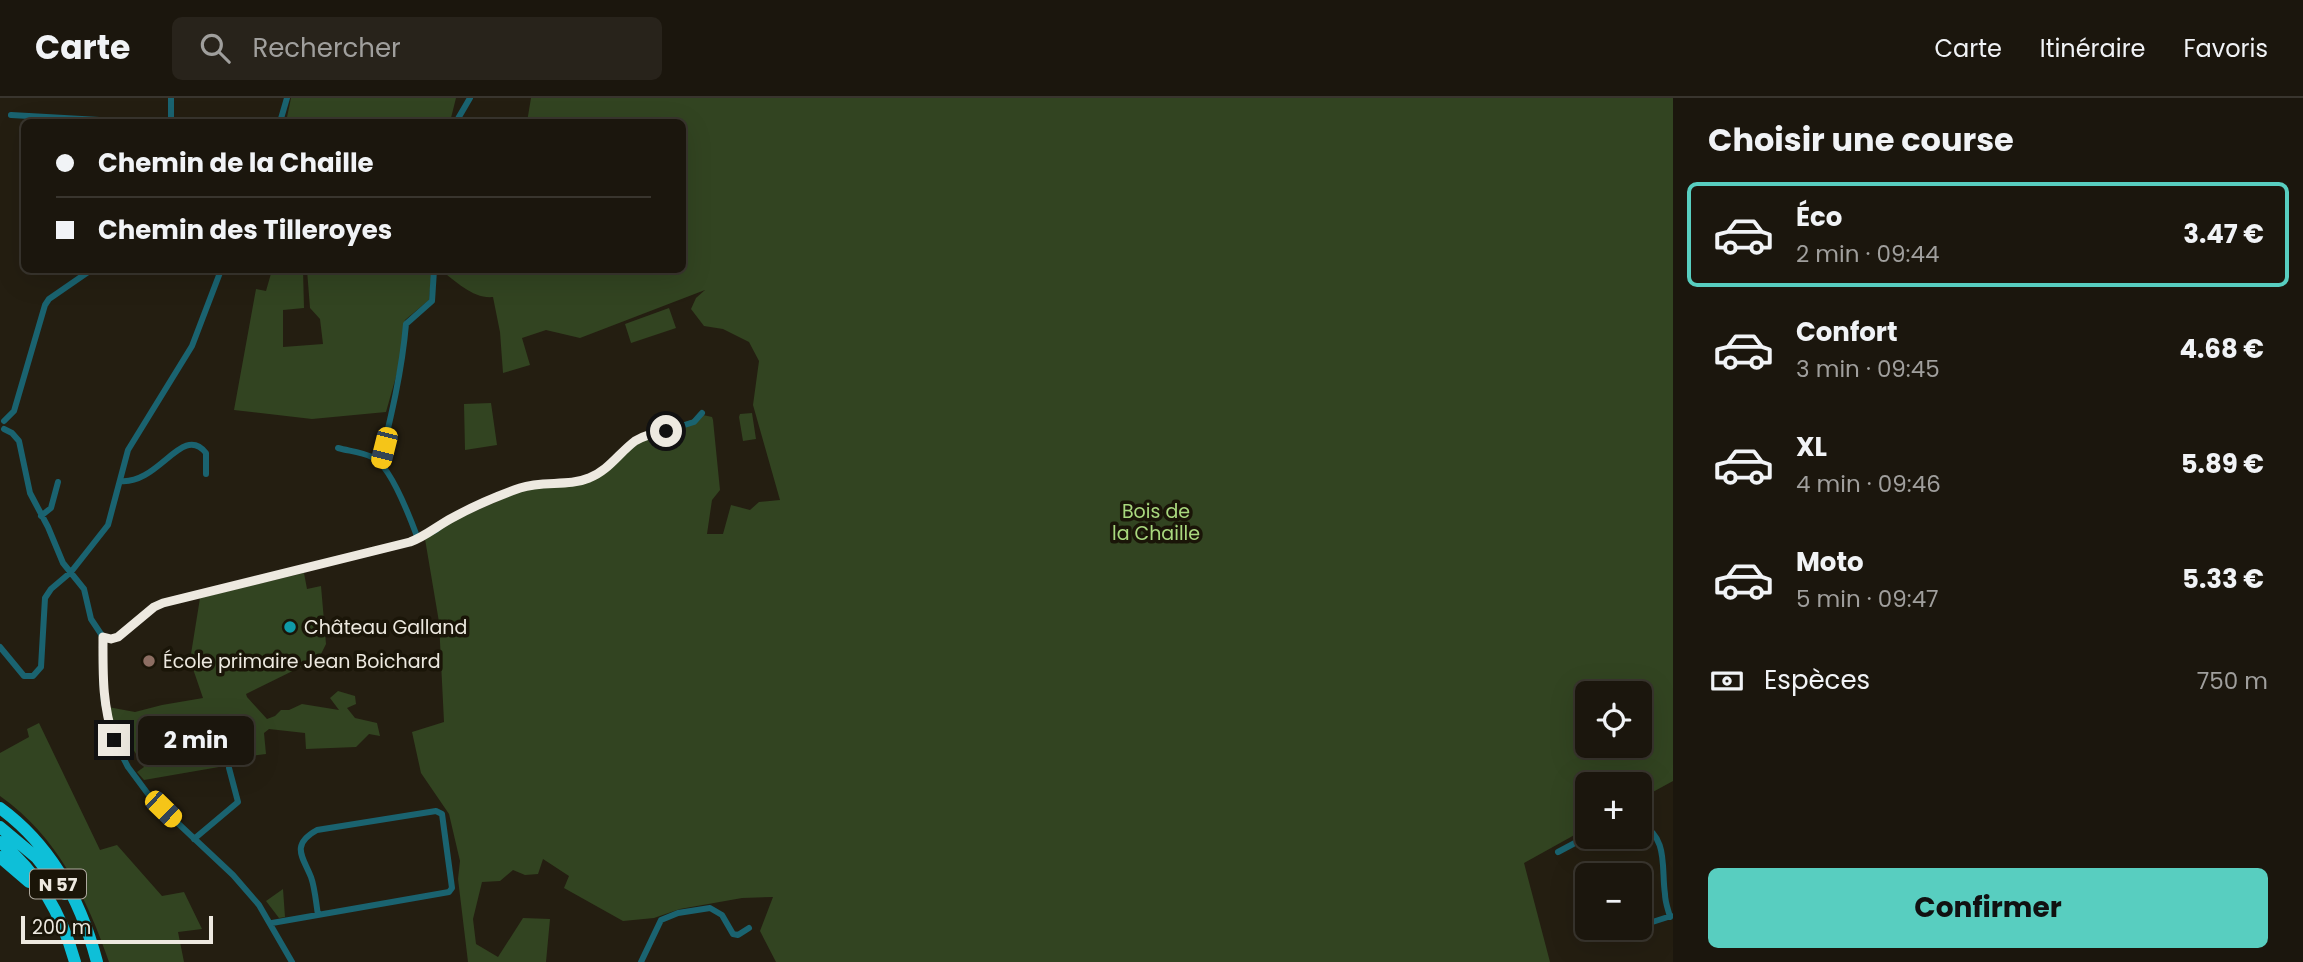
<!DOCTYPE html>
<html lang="fr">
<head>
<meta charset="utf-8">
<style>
	:root { --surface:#1b160d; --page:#28231b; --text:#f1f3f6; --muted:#a09f9d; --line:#39352e; --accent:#58cec0 }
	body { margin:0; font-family:Poppins,sans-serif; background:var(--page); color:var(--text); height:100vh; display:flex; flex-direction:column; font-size:26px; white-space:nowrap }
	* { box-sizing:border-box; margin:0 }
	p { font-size:23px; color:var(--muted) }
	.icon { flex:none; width:38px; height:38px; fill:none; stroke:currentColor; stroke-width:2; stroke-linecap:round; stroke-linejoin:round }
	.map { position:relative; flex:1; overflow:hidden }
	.sheet { display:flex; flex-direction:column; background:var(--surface); width:630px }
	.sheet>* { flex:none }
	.guide { position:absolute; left:21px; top:21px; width:665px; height:154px; border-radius:10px; box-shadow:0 7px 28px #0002,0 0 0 2px var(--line); display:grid; align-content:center; height:154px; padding:0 35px; background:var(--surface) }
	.fabs { position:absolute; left:1575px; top:583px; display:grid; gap:14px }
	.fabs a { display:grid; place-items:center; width:77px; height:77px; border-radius:10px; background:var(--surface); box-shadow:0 7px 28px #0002,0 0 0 2px var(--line); font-size:35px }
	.scale { position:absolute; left:21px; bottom:18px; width:192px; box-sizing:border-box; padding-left:7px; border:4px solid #ede9e0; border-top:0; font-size:19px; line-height:24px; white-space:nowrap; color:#ede9e0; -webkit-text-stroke:5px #1a1508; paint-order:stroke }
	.end { position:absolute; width:32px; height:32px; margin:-16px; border:9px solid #ede9e0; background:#111; box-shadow:0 0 0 4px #111 }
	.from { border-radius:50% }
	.bubble { position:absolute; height:49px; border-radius:10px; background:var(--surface); box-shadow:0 7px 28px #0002,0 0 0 2px var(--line); font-size:23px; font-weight:700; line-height:49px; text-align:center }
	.car { position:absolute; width:21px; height:42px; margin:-21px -10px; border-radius:9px; box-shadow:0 0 5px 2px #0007; background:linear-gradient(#f5c518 24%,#345 0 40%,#f5c518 0 76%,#345 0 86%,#f5c518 0) }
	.guide b { display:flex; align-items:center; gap:24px; height:66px; font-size:26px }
	.guide b+b { border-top:2px solid var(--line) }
	.guide i { width:18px; height:18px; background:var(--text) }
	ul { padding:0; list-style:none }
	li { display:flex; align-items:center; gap:21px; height:105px; margin:0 14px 10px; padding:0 21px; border:4px solid transparent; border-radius:10px }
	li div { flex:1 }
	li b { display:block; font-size:26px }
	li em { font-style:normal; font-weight:700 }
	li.current { border-color:var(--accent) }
	li>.icon { width:63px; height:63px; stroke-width:1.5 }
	h2 { padding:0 35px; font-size:32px; line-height:84px }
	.pay { display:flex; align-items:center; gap:18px; height:77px; padding:0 35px; font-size:26px }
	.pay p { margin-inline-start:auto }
	.action { display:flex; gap:14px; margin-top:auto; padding:14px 35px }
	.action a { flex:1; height:80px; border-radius:10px; background:var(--accent); color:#111; font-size:28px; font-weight:700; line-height:80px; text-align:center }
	header { display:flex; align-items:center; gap:42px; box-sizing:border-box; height:98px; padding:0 35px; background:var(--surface); border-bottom:2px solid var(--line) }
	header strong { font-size:33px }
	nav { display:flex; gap:38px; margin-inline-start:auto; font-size:24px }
	.search { width:490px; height:63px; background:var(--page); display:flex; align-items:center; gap:18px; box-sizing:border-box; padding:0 24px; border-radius:10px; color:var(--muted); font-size:26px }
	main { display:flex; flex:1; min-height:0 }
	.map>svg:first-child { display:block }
</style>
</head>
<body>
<header>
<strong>Carte</strong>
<div class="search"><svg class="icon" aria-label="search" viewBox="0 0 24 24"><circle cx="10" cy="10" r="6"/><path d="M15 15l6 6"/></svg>Rechercher</div>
<nav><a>Carte</a><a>Itinéraire</a><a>Favoris</a></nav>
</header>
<main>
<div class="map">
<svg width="1673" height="864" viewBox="0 0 1673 864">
	<rect width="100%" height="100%" fill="#241e11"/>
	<path fill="#324421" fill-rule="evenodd" d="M 291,0 L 456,0 L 450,24 L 286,24 Z
		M 531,0 L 1673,0 L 1673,683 L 1640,701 L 1640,686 L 1587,686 L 1587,730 L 1524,765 L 1550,864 L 776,864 L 760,833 L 773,799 L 742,800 L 680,811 L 654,820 L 623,823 L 564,790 L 569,778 L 543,761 L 538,776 L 525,777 L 513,772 L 500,783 L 482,784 L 473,821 L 476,846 L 498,859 L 523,820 L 550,821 L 546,864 L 468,864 L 458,781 L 460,763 L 449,716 L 421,675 L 412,634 L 444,624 L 439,524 L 425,441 L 450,424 L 526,391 L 581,385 L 648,339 L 703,317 L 712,319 L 713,322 L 720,392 L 712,402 L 707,436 L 723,436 L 731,407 L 750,412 L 759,404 L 780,402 L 753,307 L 759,263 L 749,244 L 723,231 L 704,228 L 691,211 L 696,200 L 705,192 L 580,240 L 546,232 L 522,240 L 530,267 L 503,275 L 500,234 L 493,199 C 474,201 456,184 441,172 L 682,172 L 682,24 L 527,24 ZM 1587,595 L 1640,595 L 1640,648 L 1587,648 Z
		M 272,172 L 303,172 L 304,210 L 283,212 L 283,249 L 323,246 L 320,221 L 310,210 L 307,172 L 432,172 L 429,202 L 405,222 L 399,268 L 386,314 L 312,321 L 234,312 L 256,191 L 266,193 Z
		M 669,210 L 676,230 L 631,245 L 625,226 Z
		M 491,305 L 497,347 L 465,352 L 464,306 Z
		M 752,315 L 756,341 L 743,343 L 739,319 L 740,316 Z
		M 304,475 L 307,491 L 321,488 L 326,546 L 319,560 L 246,596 L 247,599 L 267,621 L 275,618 L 281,612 L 289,612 L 302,606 L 339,612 L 330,600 L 338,593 L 355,598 L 356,606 L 347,610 L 355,620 L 377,625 L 380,638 L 369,636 L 356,649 L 306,651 L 305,635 L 269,631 L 264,635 L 266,656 L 229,661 L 219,669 L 144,682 L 137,674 L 144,669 L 133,651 L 125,655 L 108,609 L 135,614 L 162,607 L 203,600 L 191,565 L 191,556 L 200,500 Z
		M 39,625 L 100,752 L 117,747 L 162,798 L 184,794 L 202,831 L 178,834 L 184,864 L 109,864 C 87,800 57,738 0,698 L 0,655 L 29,639 L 27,631 Z
		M 283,791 L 285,819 L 279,820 L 266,803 Z"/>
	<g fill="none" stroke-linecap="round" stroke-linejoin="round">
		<path stroke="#1a6370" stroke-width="6" d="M 11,17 L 135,24
			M 171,24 L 171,0
			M 280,24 L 287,0
			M 456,24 L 470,0
			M 4,323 L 14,313 L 45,207 L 49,201 L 91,172
			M 4,331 L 12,335 L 19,343 L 30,395 L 48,429 L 63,465 L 84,491 L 91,521 L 103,539 L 102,576 L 104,605 L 114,642 L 128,669 L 151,700 L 233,777 L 259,807 L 292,864
			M 338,350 C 349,353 361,354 372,359 C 390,366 411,422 418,441
			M 380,364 C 391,319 402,273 406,226 L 432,203 L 434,172
			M 120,383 C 159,387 182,325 206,355 L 206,376
			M 41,418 L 51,410 L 58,384
			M 103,539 L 111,541 L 118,539 L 154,509 L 163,505 L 410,444 L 436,432 L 448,422 L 488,402 L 524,388 L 572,385 L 590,380 L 606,370 L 637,342 L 694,324 L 702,315
			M 0,549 L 24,578 L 33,578 L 41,569 L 45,500 L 51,491 L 71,474 L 108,427 L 128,352 L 192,248 L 221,172
			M 1640,726 C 1669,739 1661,770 1665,796 C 1665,804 1668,811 1670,819
			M 194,741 L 238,704 L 229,670
			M 1558,754 L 1588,738
			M 272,825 L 449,794 L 452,790 L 442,716 L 436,713 L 317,732 C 290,747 303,759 311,779 C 315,790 316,805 318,817
			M 1640,828 L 1671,818
			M 641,864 L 661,822 L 678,815 L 710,810 L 722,817 L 733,836 L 738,837 L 749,830"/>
		<path stroke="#0ebfd8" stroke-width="12" d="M 0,710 C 52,748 81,803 97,864
			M 0,729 L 37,760 L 65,796
			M 0,744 C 38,775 62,817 75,864
			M 0,759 L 29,784"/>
	</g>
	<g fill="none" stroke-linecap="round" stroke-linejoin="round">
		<path stroke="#ede9e0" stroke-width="9" d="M 114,642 C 102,605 103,577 103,539 L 111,541 L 118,539 L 154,509 L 163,505 L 410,444 C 426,438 437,428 452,420 C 474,408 497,398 520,390 C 543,382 568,389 589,380 C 608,373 619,355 635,343 C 644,337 655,335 666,333"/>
	</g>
	<circle fill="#0f9aa8" stroke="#1a1508" stroke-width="2.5" cx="290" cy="529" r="7"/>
	<circle fill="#8d6e63" stroke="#1a1508" stroke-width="2.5" cx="149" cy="563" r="7"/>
	<g text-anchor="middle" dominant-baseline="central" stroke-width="7" stroke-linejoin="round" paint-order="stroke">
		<rect fill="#1a1508" stroke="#aea99f" stroke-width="2" x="30" y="771.5" width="56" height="29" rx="5"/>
		<g font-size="18" font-weight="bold" fill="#ede9e0">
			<text x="58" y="786">N 57</text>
		</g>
		<g font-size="19" fill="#a9d87e" stroke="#1a1508">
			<text x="1156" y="413">Bois de<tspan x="1156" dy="22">la Chaille</tspan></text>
		</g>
		<g font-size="19" fill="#ede9e0" stroke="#1a1508" text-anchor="start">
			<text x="304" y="529">Château Galland</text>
			<text x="163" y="563">École primaire Jean Boichard</text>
		</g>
	</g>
</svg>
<div class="fabs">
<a><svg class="icon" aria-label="locate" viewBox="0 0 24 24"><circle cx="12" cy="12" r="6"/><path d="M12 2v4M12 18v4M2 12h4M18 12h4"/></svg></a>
<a>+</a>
<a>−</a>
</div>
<div class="scale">200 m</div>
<i class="end from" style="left:666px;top:333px"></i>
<i class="end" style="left:114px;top:642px"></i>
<div class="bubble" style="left:138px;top:618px;width:116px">2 min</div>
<i class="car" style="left:384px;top:350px;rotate:194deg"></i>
<i class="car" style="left:163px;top:711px;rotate:134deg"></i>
<div class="guide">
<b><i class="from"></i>Chemin de la Chaille</b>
<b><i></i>Chemin des Tilleroyes</b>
</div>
</div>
<section class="sheet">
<h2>Choisir une course</h2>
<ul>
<li class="current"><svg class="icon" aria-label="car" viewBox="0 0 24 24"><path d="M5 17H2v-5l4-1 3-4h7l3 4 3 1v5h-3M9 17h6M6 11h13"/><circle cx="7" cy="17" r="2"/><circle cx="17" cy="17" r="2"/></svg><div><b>Éco</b><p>2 min · 09:44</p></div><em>3.47 €</em></li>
<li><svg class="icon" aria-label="car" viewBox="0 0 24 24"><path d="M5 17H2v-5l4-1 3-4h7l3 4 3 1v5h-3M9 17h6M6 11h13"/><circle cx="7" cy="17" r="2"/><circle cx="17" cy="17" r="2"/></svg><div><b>Confort</b><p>3 min · 09:45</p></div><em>4.68 €</em></li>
<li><svg class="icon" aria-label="car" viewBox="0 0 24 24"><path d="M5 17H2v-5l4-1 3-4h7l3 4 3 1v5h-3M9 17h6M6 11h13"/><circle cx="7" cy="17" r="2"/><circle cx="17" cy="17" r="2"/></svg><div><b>XL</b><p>4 min · 09:46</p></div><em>5.89 €</em></li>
<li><svg class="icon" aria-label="car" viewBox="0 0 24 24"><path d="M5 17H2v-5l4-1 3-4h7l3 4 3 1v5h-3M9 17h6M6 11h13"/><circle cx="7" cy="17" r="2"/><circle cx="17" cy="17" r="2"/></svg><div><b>Moto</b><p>5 min · 09:47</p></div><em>5.33 €</em></li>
</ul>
<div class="pay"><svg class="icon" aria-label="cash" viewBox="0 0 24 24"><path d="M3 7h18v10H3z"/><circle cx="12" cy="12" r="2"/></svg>Espèces<p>750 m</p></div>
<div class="action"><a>Confirmer</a></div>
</section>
</main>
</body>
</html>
